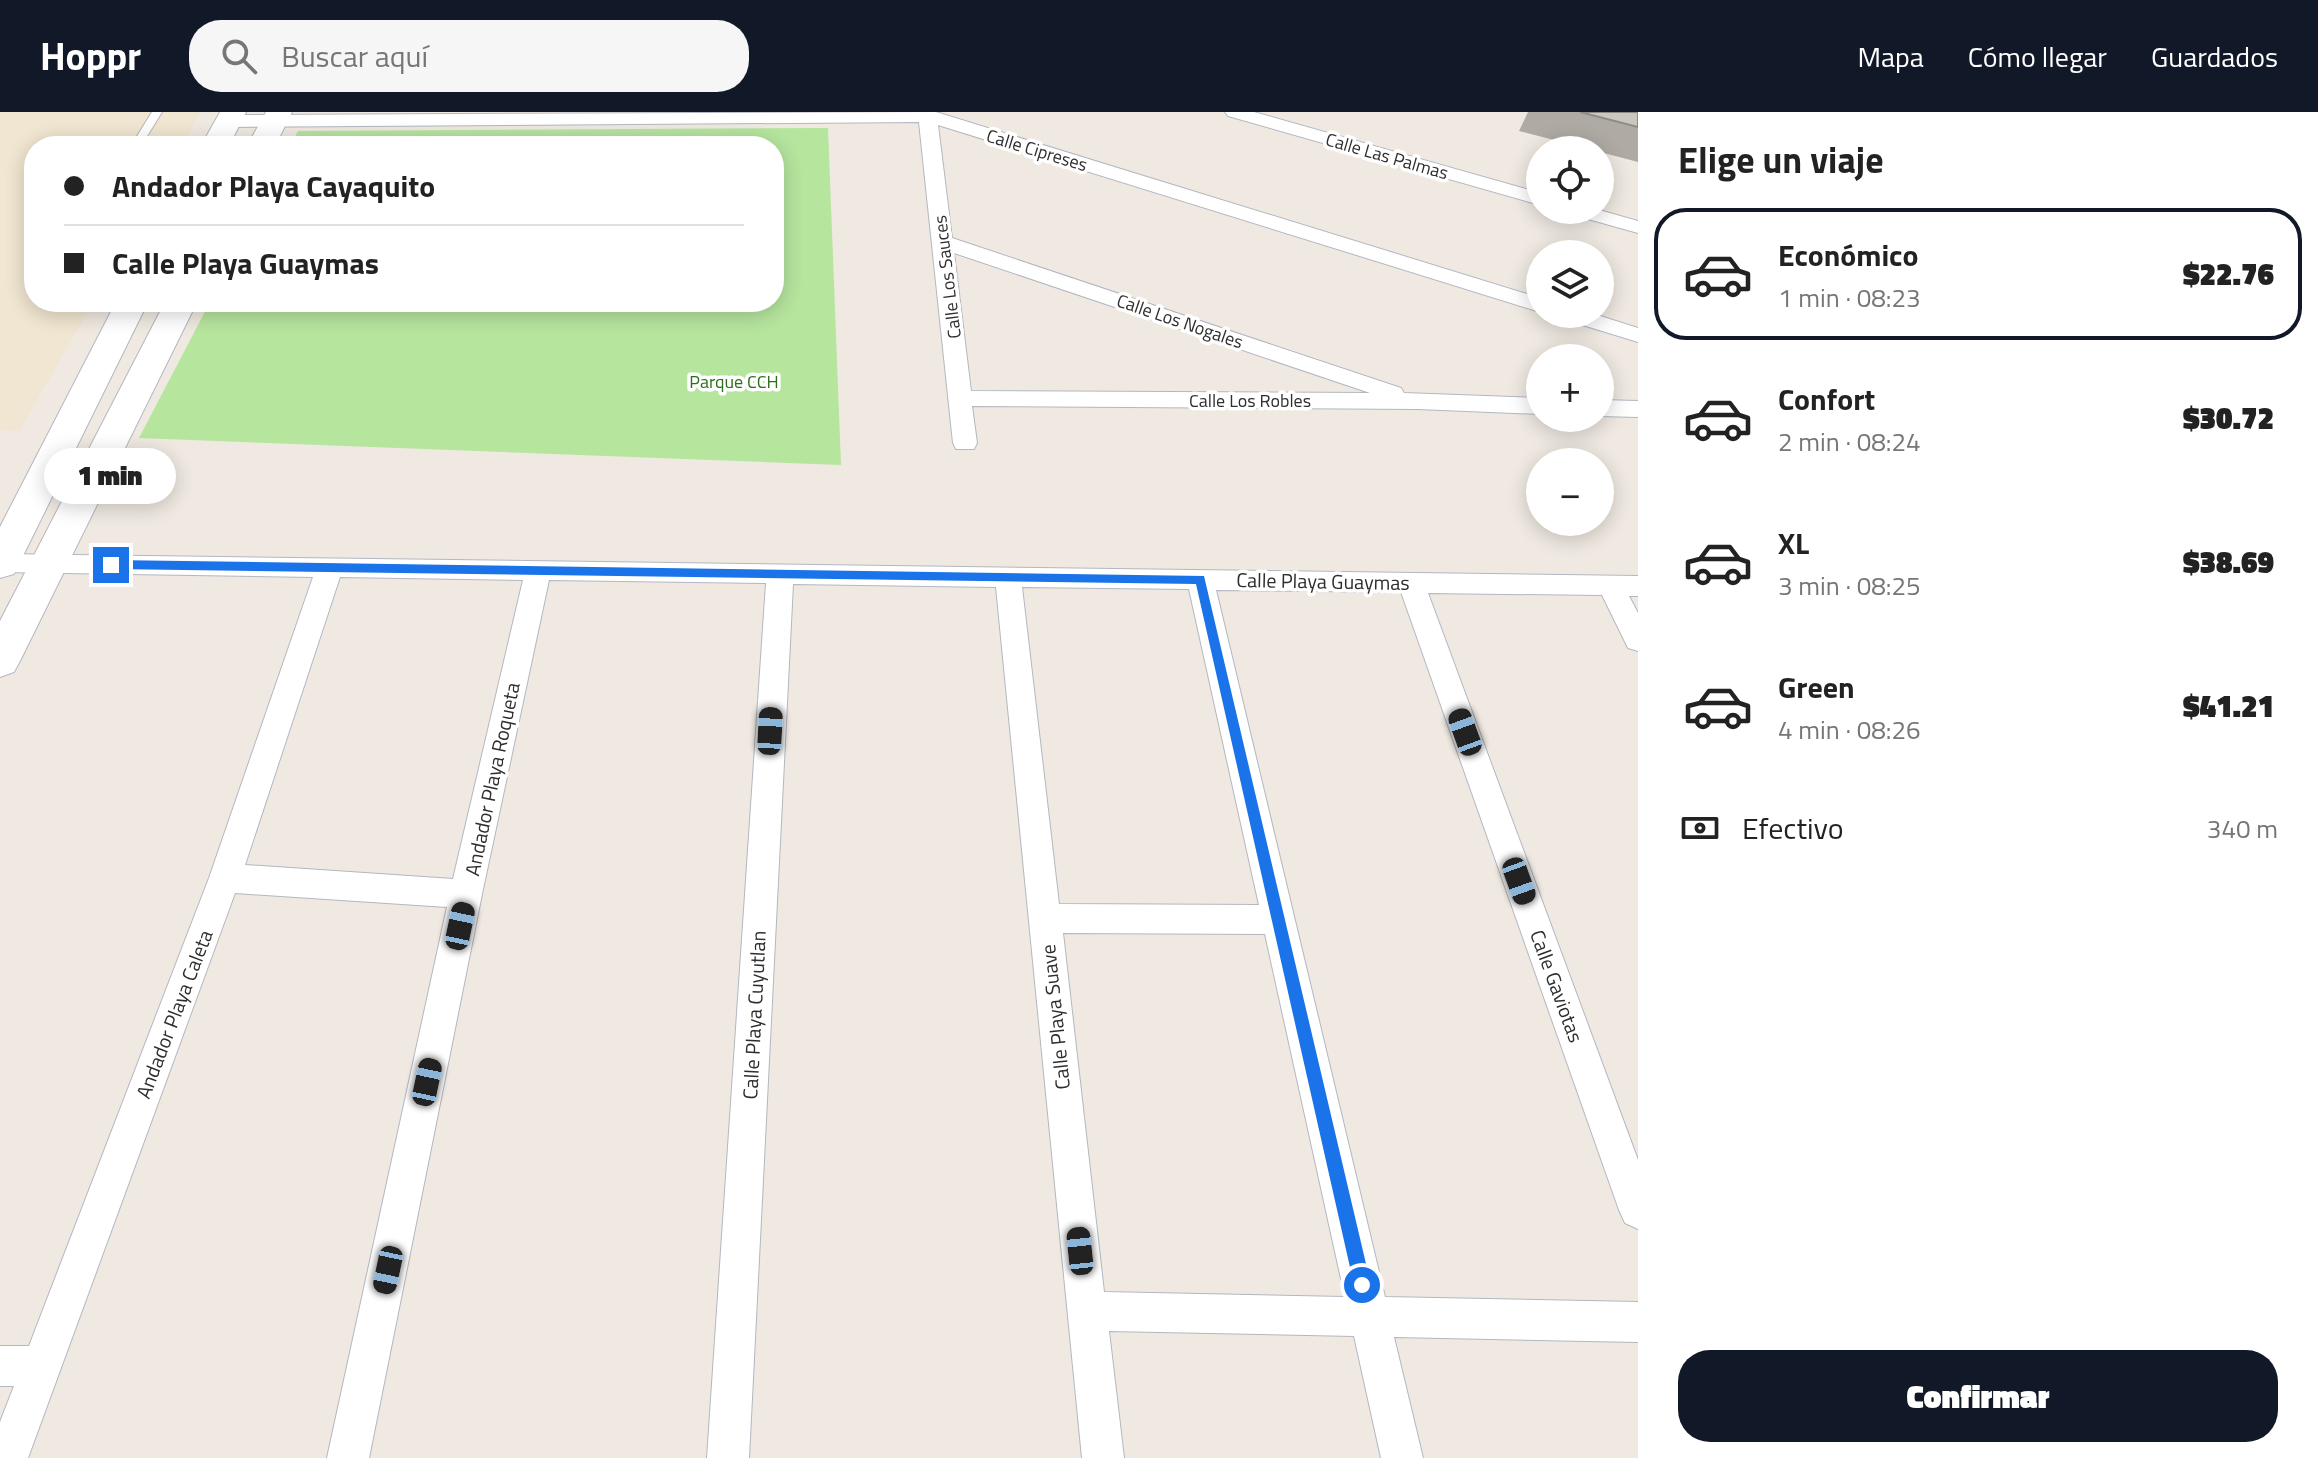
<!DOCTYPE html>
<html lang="es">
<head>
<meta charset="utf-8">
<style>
	:root { --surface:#fff; --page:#f6f6f6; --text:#222; --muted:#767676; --line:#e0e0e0; --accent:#111827 }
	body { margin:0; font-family:"Titillium Web",sans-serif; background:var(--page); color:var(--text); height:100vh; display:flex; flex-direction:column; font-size:30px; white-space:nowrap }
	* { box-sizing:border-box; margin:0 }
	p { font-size:26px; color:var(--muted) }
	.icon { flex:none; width:44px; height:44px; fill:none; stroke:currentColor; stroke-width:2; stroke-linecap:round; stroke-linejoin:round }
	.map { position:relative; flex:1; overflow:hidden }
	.sheet { display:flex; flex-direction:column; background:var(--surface); width:680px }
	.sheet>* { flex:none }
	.banner { position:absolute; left:24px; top:24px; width:760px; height:176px; border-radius:32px; box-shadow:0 4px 20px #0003; display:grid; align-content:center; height:176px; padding:0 40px; background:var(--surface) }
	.fabs { position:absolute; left:1526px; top:24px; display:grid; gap:16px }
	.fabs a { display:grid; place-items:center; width:88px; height:88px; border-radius:50%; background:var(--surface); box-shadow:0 4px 20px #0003; font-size:40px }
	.end { position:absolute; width:36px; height:36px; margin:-18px; border:10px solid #1a73e8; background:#fff; box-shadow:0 0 0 4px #fff }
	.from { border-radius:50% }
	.bubble { position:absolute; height:56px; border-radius:28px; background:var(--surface); box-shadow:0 4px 20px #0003; font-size:26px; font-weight:800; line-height:56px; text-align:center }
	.car { position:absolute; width:24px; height:48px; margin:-24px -12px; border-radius:10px; box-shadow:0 0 6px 2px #0007; background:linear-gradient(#222 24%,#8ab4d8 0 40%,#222 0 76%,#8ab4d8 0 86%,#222 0) }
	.banner b { display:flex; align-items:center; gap:28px; height:76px; font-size:30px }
	.banner b+b { border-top:2px solid var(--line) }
	.banner i { width:20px; height:20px; background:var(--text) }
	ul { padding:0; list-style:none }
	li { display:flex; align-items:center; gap:24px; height:132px; margin:0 16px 12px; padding:0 24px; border:4px solid transparent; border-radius:32px }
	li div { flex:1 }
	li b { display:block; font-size:30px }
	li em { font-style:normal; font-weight:800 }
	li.on { border-color:var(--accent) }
	li>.icon { width:72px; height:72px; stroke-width:1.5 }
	h2 { padding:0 40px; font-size:36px; line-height:96px }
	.pay { display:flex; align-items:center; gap:20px; height:88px; padding:0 40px; font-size:30px }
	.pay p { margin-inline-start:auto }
	.action { display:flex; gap:16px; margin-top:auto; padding:16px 40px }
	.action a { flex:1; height:92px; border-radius:32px; background:var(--accent); color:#fff; font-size:32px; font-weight:800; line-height:92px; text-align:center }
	header { display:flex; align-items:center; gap:48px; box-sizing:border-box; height:112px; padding:0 40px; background:var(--accent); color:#fff }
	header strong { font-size:38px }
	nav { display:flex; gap:44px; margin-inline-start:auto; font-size:28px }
	.search { width:560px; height:72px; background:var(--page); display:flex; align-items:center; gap:20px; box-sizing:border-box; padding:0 28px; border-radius:32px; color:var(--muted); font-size:30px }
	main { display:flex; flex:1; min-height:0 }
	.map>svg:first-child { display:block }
</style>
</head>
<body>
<header>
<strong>Hoppr</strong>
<div class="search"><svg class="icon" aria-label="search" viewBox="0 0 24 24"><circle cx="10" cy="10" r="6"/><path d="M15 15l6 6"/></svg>Buscar aquí</div>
<nav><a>Mapa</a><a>Cómo llegar</a><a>Guardados</a></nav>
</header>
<main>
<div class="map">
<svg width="1638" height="1346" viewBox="0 0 1638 1346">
	<rect width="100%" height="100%" fill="#efe9e1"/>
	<path fill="#f0e6d1" d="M 0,0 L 201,0 L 181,34 L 34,34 L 34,190 L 93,190 L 19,319 L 0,318 Z"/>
	<path fill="#b6e59e" d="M 828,16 L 841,353 L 139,326 L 210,190 L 774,190 L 774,34 L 290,34 L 298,19 Z"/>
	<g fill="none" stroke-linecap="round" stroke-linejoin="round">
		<g stroke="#b4b7c1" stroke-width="2">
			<path id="lane" d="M 152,0 L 162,0 L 141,34 L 131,34 Z"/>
		</g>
		<g stroke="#b4b7c1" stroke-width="2">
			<path id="street" d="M 936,0 L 1540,186 L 1540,200 L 938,13 L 952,126 L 1401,276 L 1404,281 L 1540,286 L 1540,302 L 1418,297 L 972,294 L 977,331 L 974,337 L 956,337 L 953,331 L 919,10 L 229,15 L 220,9 L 229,3 ZM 954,141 L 1370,281 L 971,279 Z
				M 1225,0 L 1254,0 L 1540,81 L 1540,93 L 1228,4 Z
				M 1567,98 L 1599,98 L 1638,109 L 1638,121 L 1570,102 Z
				M 1560,202 L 1594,202 L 1638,216 L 1638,230 L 1563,207 Z
				M 1600,288 L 1638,289 L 1638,305 L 1600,304 Z
				M 0,442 L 1638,464 L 1638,484 L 1629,484 L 1638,501 L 1638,539 L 1628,536 L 1602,483 L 1428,481 L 1638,1048 L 1638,1117 L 1625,1111 L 1619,1098 L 1401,480 L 1216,478 L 1385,1185 L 1638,1190 L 1638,1230 L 1394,1225 L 1423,1346 L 1381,1346 L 1354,1224 L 1109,1219 L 1124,1346 L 1082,1346 L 996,475 L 793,472 L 749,1346 L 707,1346 L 766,471 L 549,468 L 482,782 L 369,1346 L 327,1346 L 447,795 L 235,781 L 28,1346 L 0,1346 L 0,1310 L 14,1274 L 0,1274 L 0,1234 L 29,1234 L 209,766 L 313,465 L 0,460 ZM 340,465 L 523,468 L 453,767 L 245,753 ZM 1022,475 L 1189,477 L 1259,793 L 1059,792 ZM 1063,821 L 1265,822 L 1345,1185 L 1104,1180 Z"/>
		</g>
		<g stroke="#b4b7c1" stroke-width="2">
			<path id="secondary" d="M 220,0 L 246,0 L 229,34 L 201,34 Z
				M 266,0 L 292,0 L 275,34 L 247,34 Z
				M 116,190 L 148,190 L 19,452 L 14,462 L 0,466 L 0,415 Z
				M 165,190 L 197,190 L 20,549 L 14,560 L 0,565 L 0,509 Z"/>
		</g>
		<use href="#lane" fill="#fff" fill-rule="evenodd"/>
		<use href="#street" fill="#fff" fill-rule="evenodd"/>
		<use href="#secondary" fill="#fff" fill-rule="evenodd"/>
	</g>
	<path fill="#afaba4" d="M 1528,0 L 1638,0 L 1638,50 L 1600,40 L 1600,38 L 1593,38 L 1519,19 Z"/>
	<path fill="#cbc7bf" stroke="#8e8b86" stroke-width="2" d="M 1580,0 L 1638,0 L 1638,15 Z"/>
	<path fill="#1a73e8" d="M 111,448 L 1204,464 L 1371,1173 L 1368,1179 L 1362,1182 L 1356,1179 L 1354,1173 L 1196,472 L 111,457 L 106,453 Z"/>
	<g text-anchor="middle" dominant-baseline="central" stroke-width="7" stroke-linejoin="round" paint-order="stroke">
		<g font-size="18" fill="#2e2e2e" stroke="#fff">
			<text transform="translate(1037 38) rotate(17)">Calle Cipreses</text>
			<text transform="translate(1387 44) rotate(16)">Calle Las Palmas</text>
			<text transform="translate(947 165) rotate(-97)">Calle Los Sauces</text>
			<text transform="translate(1180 209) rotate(19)">Calle Los Nogales</text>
			<text x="1250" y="288">Calle Los Robles</text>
		</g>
		<g font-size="18" fill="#2c6e1b" stroke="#fff">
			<text x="734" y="269">Parque CCH</text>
		</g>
		<g font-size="20" fill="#2e2e2e" stroke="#fff">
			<text transform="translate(1323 469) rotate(1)">Calle Playa Guaymas</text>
			<text transform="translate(492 667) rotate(-78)">Andador Playa Roqueta</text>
			<text transform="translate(1557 874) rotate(70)">Calle Gaviotas</text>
			<text transform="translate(174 902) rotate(-69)">Andador Playa Caleta</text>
			<text transform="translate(754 903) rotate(-87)">Calle Playa Cuyutlan</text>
			<text transform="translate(1055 905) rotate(-96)">Calle Playa Suave</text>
		</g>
	</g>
</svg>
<div class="fabs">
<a><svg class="icon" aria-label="locate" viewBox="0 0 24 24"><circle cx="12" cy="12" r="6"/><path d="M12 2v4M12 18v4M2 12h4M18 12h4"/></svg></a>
<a><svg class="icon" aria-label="layers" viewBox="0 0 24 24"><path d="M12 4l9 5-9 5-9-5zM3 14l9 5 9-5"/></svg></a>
<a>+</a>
<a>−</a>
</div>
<i class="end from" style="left:1362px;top:1173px"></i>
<i class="end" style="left:111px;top:453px"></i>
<div class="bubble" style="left:44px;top:336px;width:132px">1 min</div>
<i class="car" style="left:770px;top:619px;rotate:3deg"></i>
<i class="car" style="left:1465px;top:620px;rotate:340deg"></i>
<i class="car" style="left:1519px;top:769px;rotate:160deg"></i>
<i class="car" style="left:460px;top:814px;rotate:12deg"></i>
<i class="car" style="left:427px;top:970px;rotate:12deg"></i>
<i class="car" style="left:1080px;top:1139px;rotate:354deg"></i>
<i class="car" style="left:388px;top:1158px;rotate:192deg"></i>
<div class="banner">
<b><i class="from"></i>Andador Playa Cayaquito</b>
<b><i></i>Calle Playa Guaymas</b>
</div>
</div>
<section class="sheet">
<h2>Elige un viaje</h2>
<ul>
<li class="on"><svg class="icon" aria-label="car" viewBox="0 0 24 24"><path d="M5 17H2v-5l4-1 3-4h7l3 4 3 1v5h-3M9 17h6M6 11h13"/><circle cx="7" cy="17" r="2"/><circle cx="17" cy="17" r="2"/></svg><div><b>Económico</b><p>1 min · 08:23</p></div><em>$22.76</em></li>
<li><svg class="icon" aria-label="car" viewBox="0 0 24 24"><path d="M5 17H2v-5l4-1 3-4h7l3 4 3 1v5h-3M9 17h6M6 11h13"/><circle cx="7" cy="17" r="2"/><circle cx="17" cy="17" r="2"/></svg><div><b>Confort</b><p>2 min · 08:24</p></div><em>$30.72</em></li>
<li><svg class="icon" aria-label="car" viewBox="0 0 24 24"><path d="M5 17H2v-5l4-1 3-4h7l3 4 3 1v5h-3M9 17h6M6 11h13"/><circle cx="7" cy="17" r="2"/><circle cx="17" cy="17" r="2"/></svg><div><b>XL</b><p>3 min · 08:25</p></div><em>$38.69</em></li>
<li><svg class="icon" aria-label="car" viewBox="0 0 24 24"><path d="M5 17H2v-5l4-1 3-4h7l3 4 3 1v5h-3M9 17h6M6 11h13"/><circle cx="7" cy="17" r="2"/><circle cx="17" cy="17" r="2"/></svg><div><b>Green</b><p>4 min · 08:26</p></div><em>$41.21</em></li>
</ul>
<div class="pay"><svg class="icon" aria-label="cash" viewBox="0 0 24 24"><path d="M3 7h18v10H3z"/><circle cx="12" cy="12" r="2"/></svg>Efectivo<p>340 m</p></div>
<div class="action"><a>Confirmar</a></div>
</section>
</main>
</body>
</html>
